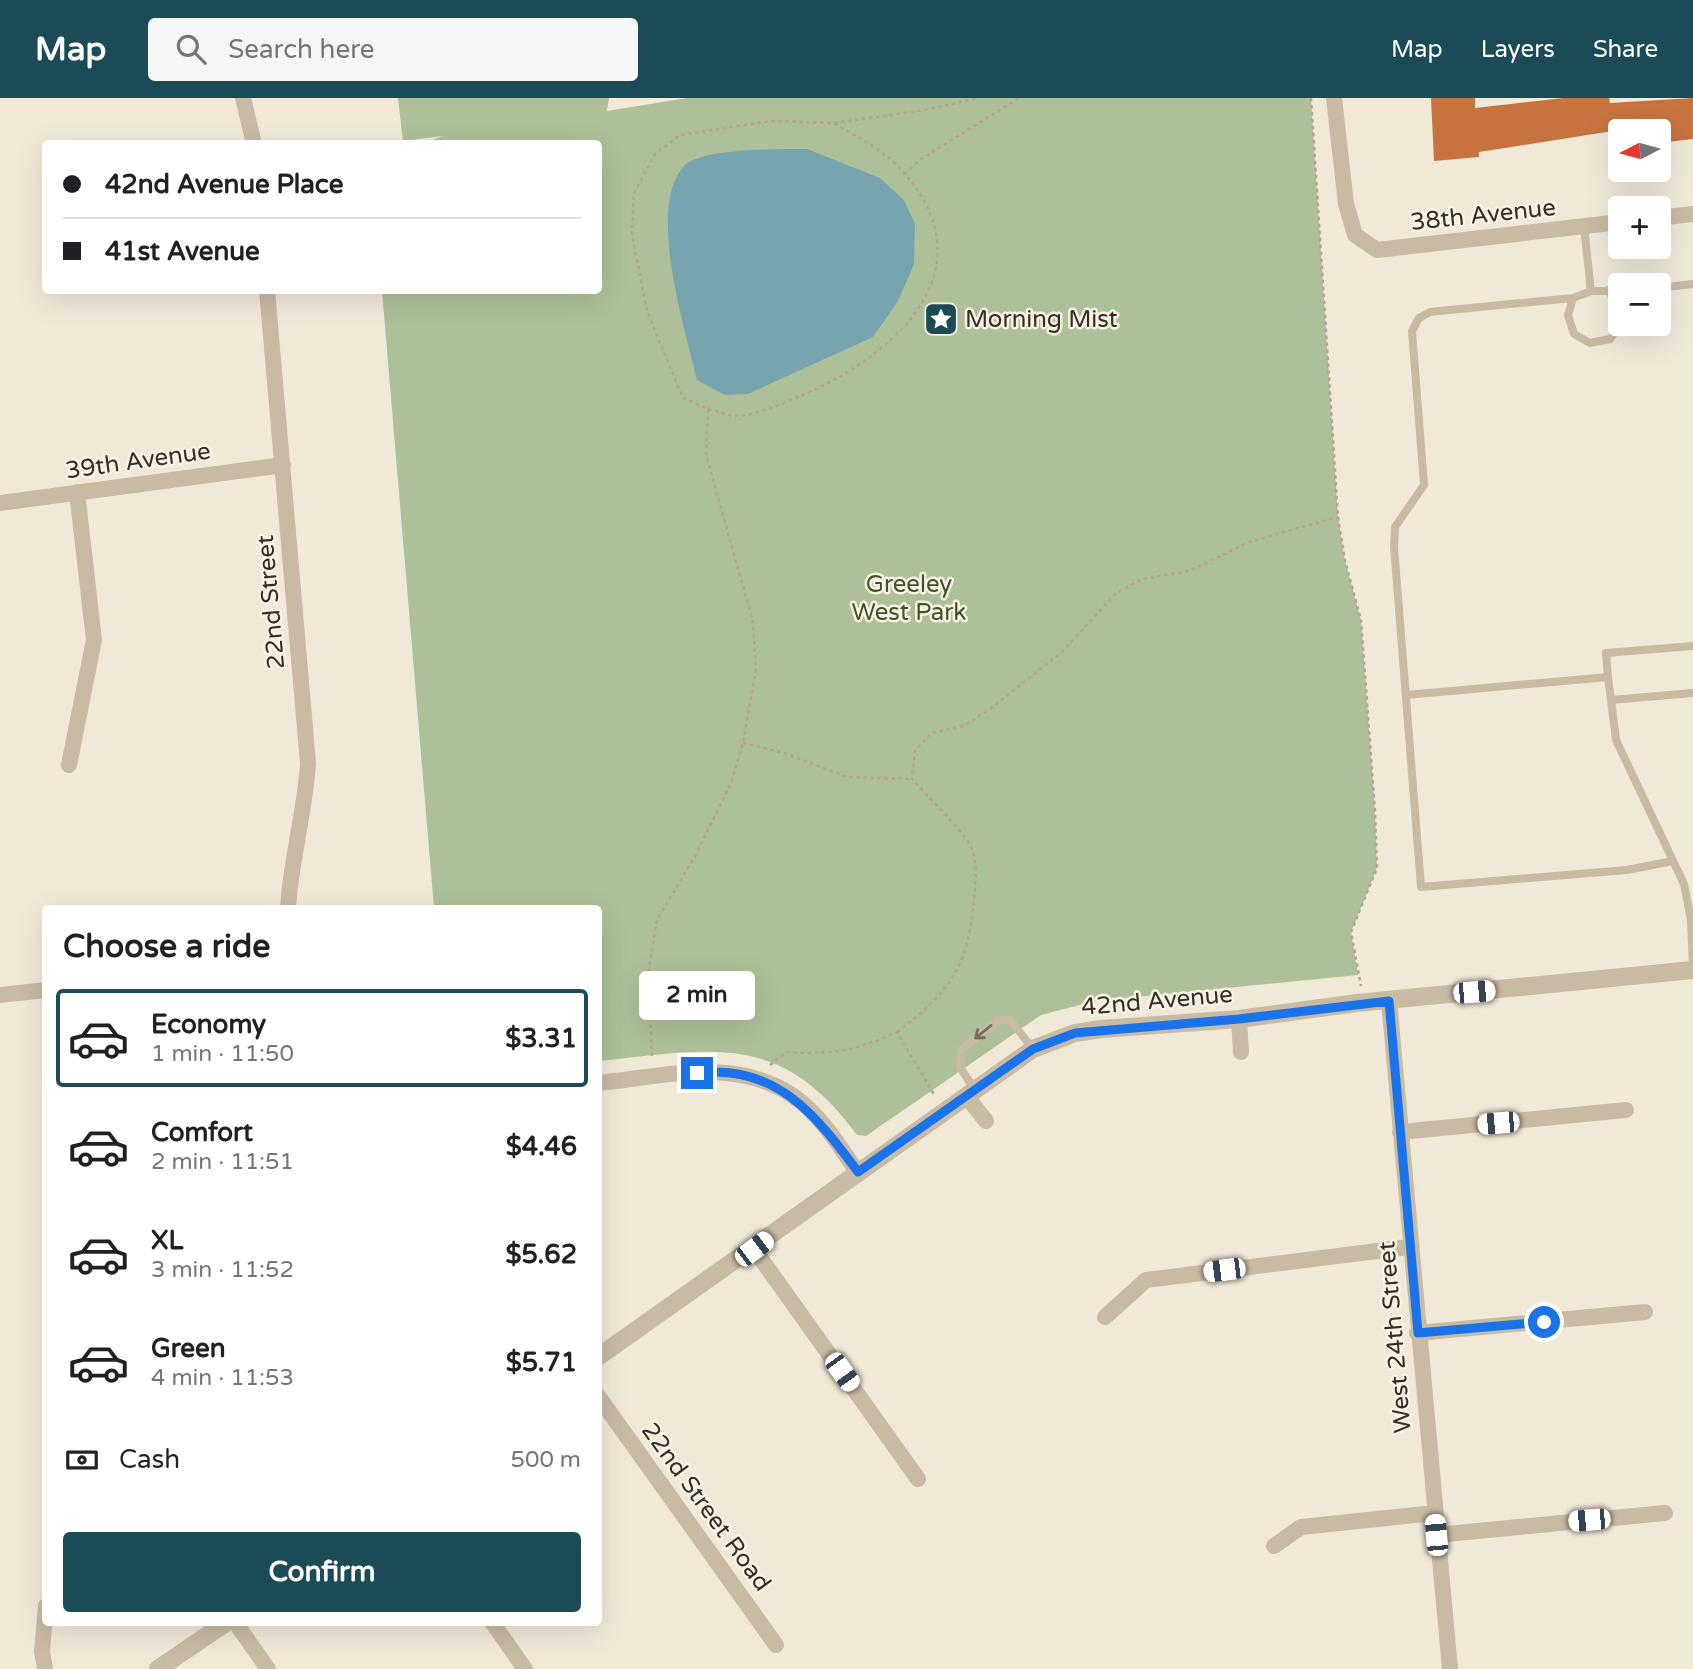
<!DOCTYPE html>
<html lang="en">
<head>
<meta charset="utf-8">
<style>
	:root { --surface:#fff; --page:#f6f6f6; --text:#202124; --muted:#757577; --line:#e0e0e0; --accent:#1b4b57 }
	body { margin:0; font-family:"Varela Round",sans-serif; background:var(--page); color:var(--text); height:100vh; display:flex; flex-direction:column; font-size:26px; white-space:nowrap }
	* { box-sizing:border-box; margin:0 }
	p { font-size:23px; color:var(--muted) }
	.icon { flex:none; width:38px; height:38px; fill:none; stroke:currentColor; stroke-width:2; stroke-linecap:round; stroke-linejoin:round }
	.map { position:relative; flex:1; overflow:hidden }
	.drawer { position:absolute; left:42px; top:807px; width:560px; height:721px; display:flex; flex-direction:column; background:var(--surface); border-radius:7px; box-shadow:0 7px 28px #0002 }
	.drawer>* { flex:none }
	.top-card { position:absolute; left:42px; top:42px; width:560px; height:154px; border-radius:7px; box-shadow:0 7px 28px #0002; display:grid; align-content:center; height:154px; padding:0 21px; background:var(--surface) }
	.needle { width:46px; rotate:264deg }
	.fabs { position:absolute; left:1608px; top:21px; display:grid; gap:14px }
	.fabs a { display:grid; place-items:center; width:63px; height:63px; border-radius:7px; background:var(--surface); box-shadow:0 7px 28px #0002; font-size:35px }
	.end { position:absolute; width:32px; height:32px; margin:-16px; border:9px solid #1a73e8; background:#fff; box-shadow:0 0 0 4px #fff }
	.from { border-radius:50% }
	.bubble { position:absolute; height:49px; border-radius:7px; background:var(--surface); box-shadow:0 7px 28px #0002; font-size:23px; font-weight:800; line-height:49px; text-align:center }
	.car { position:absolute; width:21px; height:42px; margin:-21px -10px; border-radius:9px; box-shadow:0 0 5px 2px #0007; background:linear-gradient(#fff 24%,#345 0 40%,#fff 0 76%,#345 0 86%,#fff 0) }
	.top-card b { display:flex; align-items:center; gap:24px; height:66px; font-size:26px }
	.top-card b+b { border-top:2px solid var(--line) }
	.top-card i { width:18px; height:18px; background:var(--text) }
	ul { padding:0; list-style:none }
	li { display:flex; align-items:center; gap:21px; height:98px; margin:0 14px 10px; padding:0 7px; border:4px solid transparent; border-radius:7px }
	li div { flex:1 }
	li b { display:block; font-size:26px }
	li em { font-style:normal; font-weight:800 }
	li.on { border-color:var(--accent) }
	li>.icon { width:63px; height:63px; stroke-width:1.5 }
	h2 { padding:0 21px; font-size:32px; line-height:84px }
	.pay { display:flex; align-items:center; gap:18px; height:77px; padding:0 21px; font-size:26px }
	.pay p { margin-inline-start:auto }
	.cta { display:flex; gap:14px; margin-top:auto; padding:14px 21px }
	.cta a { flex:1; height:80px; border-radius:7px; background:var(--accent); color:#fff; font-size:28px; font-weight:800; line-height:80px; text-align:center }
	header { display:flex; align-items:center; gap:42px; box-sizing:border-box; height:98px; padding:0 35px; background:var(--accent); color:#fff }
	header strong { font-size:33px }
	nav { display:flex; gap:38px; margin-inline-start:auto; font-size:24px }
	.search { width:490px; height:63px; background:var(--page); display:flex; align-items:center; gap:18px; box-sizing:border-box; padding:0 24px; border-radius:7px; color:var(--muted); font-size:26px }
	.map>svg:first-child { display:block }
</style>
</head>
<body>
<header>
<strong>Map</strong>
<div class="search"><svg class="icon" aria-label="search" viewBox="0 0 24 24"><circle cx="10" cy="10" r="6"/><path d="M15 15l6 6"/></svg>Search here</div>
<nav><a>Map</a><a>Layers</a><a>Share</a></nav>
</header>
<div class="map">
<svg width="1693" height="1571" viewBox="0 0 1693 1571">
	<rect width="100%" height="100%" fill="#f1e9d8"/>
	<path fill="#aec099" d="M 398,0 L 609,0 L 607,13 L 687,0 L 1311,0 L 1338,419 L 1345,463 L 1361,522 L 1375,713 L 1377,770 L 1351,834 L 1358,877 L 1095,903 L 1041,917 L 866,1038 L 857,1037 C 781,933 713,951 599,963 L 598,810 L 434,810 L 382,193 L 598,192 L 598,46 L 426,45 L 442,38 L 403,43 Z"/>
	<path fill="#77a5af" d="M 807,51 L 880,80 L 904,102 L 915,126 L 914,166 L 898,203 L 873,239 L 748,296 L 725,297 L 697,282 C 686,234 645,107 685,67 C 703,50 782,51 807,51 Z"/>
	<path fill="#c77340" d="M 1431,0 L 1475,0 L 1475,10 L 1563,0 L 1609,0 L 1610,5 L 1693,0 L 1693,41 L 1659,45 L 1659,33 L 1613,33 L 1479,54 L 1479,59 L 1434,63 Z"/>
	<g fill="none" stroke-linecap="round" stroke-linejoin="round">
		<path stroke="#b5a48f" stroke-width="2.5" stroke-dasharray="3.5 3.5" stroke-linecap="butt" d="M 1311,0 L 1338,419 L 1345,463 L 1361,522 L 1375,713 L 1377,770 L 1351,834 L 1361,888
			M 905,76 L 921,61 L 1019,0
			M 708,311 C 717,313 726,317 734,318 C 755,320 805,296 824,287 C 907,245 982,167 906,77 C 887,54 858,39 833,25
			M 743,645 L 784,655 L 847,679 L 912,681
			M 897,934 C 951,893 969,867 974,800 C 976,786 977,764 972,751 C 964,733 926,697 912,681 L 915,653 L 931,635 L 964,628 L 994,608 L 1062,554 L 1116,495 L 1142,481 L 1189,473 L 1249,444 L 1338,419
			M 652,958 L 649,870 L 657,822 L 695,758 L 731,685 L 743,645 L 756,572 L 753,524 L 706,356 L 708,311 L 683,300 L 647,213 L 632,136 L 634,95 L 655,56 L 680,37 L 771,23 L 833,25 L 925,12 L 978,0
			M 770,967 L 786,954 C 833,957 854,953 897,934 L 935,998"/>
		<path stroke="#c9baa4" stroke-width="8" d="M 1584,129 L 1591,193
			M 1659,190 L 1693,186
			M 1608,192 L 1620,212
			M 1620,193 L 1591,193 L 1573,200 L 1568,217 L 1574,236 L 1590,245 L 1610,241 L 1621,226
			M 1573,200 L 1430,214 L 1419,220 L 1412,233 L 1424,387 L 1395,429 L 1394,448 L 1421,789 L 1627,772 L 1673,763
			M 1608,579 L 1606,555 L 1693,548
			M 1693,595 L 1611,602 L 1616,642 L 1684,786 L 1691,822 L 1693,868
			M 1406,597 L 1608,579 L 1611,602
			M 974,991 L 960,969 L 961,952 L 998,922 L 1011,923 L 1033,951"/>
		<path stroke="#c9baa4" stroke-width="16" d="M 243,0 L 254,46
			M 1334,0 L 1346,106 L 1355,137 L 1377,152 L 1620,124
			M 1659,120 L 1693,116
			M 267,192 L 308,665 C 305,714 291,761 288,810
			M 0,405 L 283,367
			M 69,667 L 94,542 L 77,394
			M 0,897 L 46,892
			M 1389,903 L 1450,1571
			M 1239,921 L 1241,954
			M 598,985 C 666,978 742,957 800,1003 C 823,1021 841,1050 857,1074
			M 967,999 L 986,1023
			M 1400,1034 L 1626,1012
			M 754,1151 L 918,1381
			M 1105,1219 L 1146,1182 L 1409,1149
			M 1417,1235 L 1645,1214
			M 598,1298 L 776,1547
			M 1436,1437 L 1665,1415
			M 1274,1448 L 1301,1429 L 1435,1415
			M 235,1524 L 268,1571
			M 492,1524 L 525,1571
			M 45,1571 L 42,1553 L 46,1508"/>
		<path stroke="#c9baa4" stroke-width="18" d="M 598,1259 L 1033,951 L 1075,935 L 1101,931 L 1239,921 L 1357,905 L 1693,872
			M 158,1571 L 227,1524"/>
	</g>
	<defs><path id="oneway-shaft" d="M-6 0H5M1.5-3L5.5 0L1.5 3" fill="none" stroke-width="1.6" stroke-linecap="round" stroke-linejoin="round" transform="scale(1.75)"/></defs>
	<use stroke="#786c5f" href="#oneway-shaft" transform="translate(983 934) rotate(141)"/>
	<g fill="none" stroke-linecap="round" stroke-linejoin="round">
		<path stroke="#1a73e8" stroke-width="9" d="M 697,975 C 776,966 815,1016 858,1074 L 1033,951 L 1075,935 L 1239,921 L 1389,903 L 1418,1235 L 1544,1224"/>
	</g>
	<defs>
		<g id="sight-square" transform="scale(1.75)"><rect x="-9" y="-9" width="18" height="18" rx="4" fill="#1b4b57" stroke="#f9f3e5"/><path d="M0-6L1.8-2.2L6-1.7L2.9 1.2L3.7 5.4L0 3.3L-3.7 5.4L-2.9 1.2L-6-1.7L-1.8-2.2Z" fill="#fff"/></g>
	</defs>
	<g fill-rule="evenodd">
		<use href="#sight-square" x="941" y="221"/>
	</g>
	<g text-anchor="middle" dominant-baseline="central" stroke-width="5" stroke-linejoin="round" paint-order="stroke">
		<g font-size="24" fill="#352d26" stroke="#f9f3e5">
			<text transform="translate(1483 117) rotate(-6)">38th Avenue</text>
			<text transform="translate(138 363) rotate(-8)">39th Avenue</text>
			<text transform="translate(271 504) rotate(-95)">22nd Street</text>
			<text transform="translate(1157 903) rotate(-5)">42nd Avenue</text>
			<text transform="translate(1395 1239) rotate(-95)">West 24th Street</text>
			<text transform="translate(706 1409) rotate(54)">22nd Street Road</text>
		</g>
		<g font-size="24" fill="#352d26" stroke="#f9f3e5" text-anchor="start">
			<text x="965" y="221">Morning Mist</text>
		</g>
		<g font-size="24" fill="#3e532a" stroke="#f9f3e5">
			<text x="909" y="486">Greeley<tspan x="909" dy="28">West Park</tspan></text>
		</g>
	</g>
</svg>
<div class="fabs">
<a><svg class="needle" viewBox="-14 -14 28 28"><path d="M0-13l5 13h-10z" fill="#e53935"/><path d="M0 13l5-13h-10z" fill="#757577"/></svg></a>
<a>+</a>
<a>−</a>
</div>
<i class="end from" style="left:1544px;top:1224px"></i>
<i class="end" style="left:697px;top:975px"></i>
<div class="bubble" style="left:639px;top:873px;width:116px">2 min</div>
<i class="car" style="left:1474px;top:894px;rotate:85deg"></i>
<i class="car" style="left:1498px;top:1025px;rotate:265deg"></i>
<i class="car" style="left:754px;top:1151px;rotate:53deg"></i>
<i class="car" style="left:1224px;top:1172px;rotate:263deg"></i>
<i class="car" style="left:842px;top:1274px;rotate:144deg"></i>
<i class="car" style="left:1589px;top:1422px;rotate:265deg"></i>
<i class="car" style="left:1436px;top:1437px;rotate:355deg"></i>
<div class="top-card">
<b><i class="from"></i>42nd Avenue Place</b>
<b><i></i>41st Avenue</b>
</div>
<section class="drawer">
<h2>Choose a ride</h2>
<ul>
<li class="on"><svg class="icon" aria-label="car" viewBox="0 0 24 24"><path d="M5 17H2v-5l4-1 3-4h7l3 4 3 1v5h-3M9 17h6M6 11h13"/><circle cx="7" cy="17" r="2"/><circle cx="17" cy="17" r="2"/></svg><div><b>Economy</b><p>1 min · 11:50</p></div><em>$3.31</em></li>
<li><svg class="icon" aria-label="car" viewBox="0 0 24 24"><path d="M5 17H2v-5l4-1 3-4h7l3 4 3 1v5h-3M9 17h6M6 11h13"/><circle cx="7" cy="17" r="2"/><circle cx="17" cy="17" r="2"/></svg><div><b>Comfort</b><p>2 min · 11:51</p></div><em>$4.46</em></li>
<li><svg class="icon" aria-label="car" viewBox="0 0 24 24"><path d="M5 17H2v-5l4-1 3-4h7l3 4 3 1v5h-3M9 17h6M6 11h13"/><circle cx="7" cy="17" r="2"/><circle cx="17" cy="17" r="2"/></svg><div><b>XL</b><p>3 min · 11:52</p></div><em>$5.62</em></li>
<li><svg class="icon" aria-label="car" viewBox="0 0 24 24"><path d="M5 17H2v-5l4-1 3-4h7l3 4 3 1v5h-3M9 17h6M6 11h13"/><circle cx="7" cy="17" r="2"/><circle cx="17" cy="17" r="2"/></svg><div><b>Green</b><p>4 min · 11:53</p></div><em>$5.71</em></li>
</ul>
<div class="pay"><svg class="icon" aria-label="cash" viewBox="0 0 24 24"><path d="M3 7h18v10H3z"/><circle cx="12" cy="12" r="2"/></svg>Cash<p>500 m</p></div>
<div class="cta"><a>Confirm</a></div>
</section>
</div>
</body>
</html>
